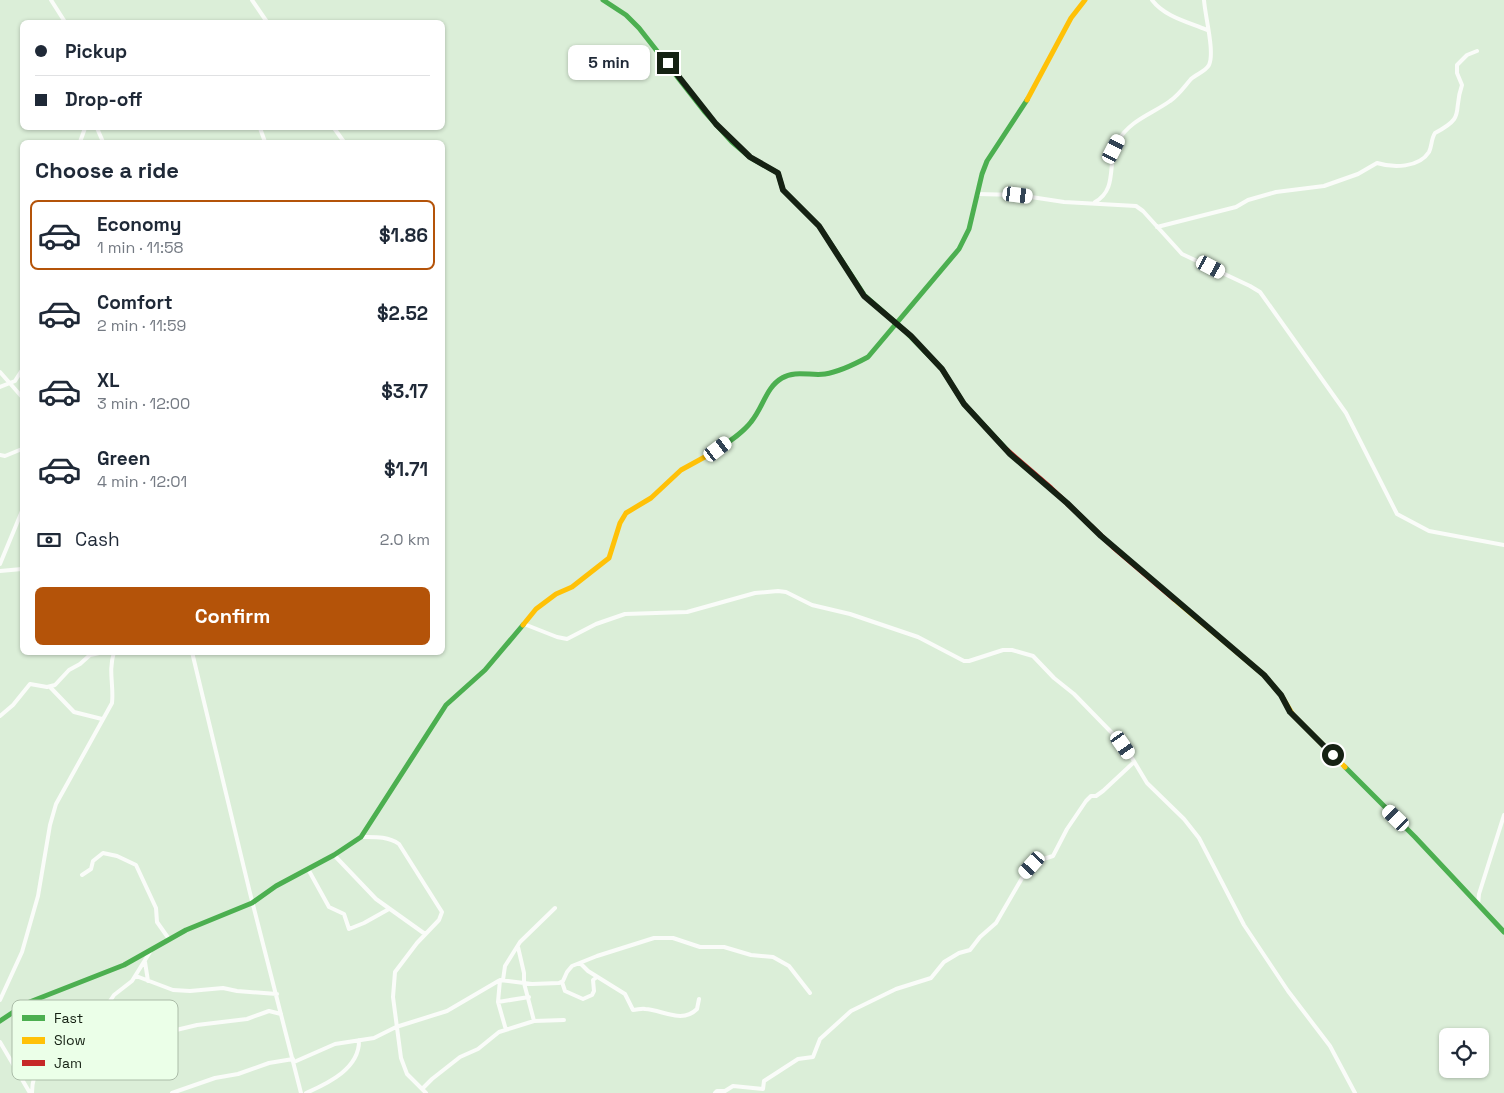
<!DOCTYPE html>
<html lang="en">
<head>
<meta charset="utf-8">
<style>
	:root { --surface:#fff; --page:#f6f6f7; --text:#1f2937; --muted:#747a83; --line:#e0e1e3; --accent:#b45309 }
	body { margin:0; font-family:"Space Grotesk",sans-serif; background:var(--page); color:var(--text); height:100vh; display:flex; flex-direction:column; font-size:19px; white-space:nowrap }
	* { box-sizing:border-box; margin:0 }
	p { font-size:16px; color:var(--muted) }
	.icon { flex:none; width:28px; height:28px; fill:none; stroke:currentColor; stroke-width:2; stroke-linecap:round; stroke-linejoin:round }
	.map { position:relative; flex:1; overflow:hidden }
	.side { position:absolute; left:20px; top:140px; width:425px; height:515px; display:flex; flex-direction:column; background:var(--surface); border-radius:8px; box-shadow:0 1px 4px #0004 }
	.side>* { flex:none }
	.guide { position:absolute; left:20px; top:20px; width:425px; height:110px; border-radius:8px; box-shadow:0 1px 4px #0004; display:grid; align-content:center; height:110px; padding:0 15px; background:var(--surface) }
	.tools { position:absolute; left:1439px; top:1028px; display:grid; gap:10px }
	.tools a { display:grid; place-items:center; width:50px; height:50px; border-radius:8px; background:var(--surface); box-shadow:0 1px 4px #0004; font-size:25px }
	.end { position:absolute; width:22px; height:22px; margin:-11px; border:6px solid #152113; background:#fff; box-shadow:0 0 0 2px #fff }
	.from { border-radius:50% }
	.bubble { position:absolute; height:35px; border-radius:8px; background:var(--surface); box-shadow:0 1px 4px #0004; font-size:16px; font-weight:800; line-height:35px; text-align:center }
	.car { position:absolute; width:15px; height:30px; margin:-15px -8px; border-radius:6px; box-shadow:0 0 4px 1px #0007; background:linear-gradient(#fff 24%,#345 0 40%,#fff 0 76%,#345 0 86%,#fff 0) }
	.guide b { display:flex; align-items:center; gap:18px; height:48px; font-size:19px }
	.guide b+b { border-top:1px solid var(--line) }
	.guide i { width:12px; height:12px; background:var(--text) }
	ul { padding:0; list-style:none }
	li { display:flex; align-items:center; gap:15px; height:70px; margin:0 10px 8px; padding:0 5px; border:2px solid transparent; border-radius:8px }
	li div { flex:1 }
	li b { display:block; font-size:19px }
	li em { font-style:normal; font-weight:800 }
	li.on { border-color:var(--accent) }
	li>.icon { width:45px; height:45px; stroke-width:1.5 }
	h2 { padding:0 15px; font-size:22px; line-height:60px }
	.pay { display:flex; align-items:center; gap:12px; height:55px; padding:0 15px; font-size:19px }
	.pay p { margin-inline-start:auto }
	.primary-button { display:flex; gap:10px; margin-top:auto; padding:10px 15px }
	.primary-button a { flex:1; height:58px; border-radius:8px; background:var(--accent); color:#fff; font-size:20px; font-weight:800; line-height:58px; text-align:center }
	.map>svg:first-child { display:block }
</style>
</head>
<body>
<div class="map">
<svg width="1504" height="1093" viewBox="0 0 1504 1093">
	<rect width="100%" height="100%" fill="#dbeed8"/>
	<g fill="none" stroke-linecap="round" stroke-linejoin="round">
		<path stroke="#fafcf9" stroke-width="4" d="M 51,0 L 65,22
			M 252,0 L 267,22
			M 1152,0 C 1165,17 1188,22 1207,30
			M 97,128 L 103,142
			M 260,128 L 265,142
			M 334,128 L 344,142
			M 80,142 L 85,128
			M 977,194 L 1018,195 L 1064,202 L 1136,206 L 1143,211 L 1182,254 L 1250,286 L 1260,292 L 1346,413 L 1397,514 L 1429,531 L 1504,545
			M 1095,202 C 1119,189 1106,161 1118,141 C 1130,120 1152,114 1170,101 C 1179,95 1184,87 1191,79 C 1196,74 1205,72 1209,65 C 1215,52 1205,16 1204,0
			M 1157,227 L 1236,207 L 1248,200 L 1276,192 L 1324,186 L 1358,174 L 1377,163 C 1393,168 1419,168 1429,152 C 1432,146 1431,139 1435,133 C 1467,116 1452,113 1462,85 L 1457,73 L 1457,65 L 1467,55 L 1477,51
			M 0,372 L 22,397
			M 0,387 L 15,381 L 22,370
			M 0,455 L 5,456 L 22,449
			M 0,564 L 22,511
			M 0,571 L 22,569
			M 524,624 L 557,637 L 567,639 L 596,624 L 625,614 L 687,612 L 755,593 L 778,591 L 786,592 L 812,605 L 850,614 L 918,637 L 964,661 L 969,661 L 1003,650 L 1012,650 L 1033,656 L 1054,678 L 1074,694 L 1113,734 L 1129,753 L 1147,783 L 1184,819 L 1199,838 L 1244,925 L 1288,991 L 1330,1046 L 1355,1093
			M 192,652 L 250,893 L 301,1093
			M 50,687 L 74,712 L 102,719
			M 0,716 L 13,705 L 30,684 L 47,687 L 55,685 L 69,670 L 80,664 L 90,655 L 104,652
			M 361,837 C 374,837 388,836 399,844 L 442,912 L 439,920 L 417,943 L 395,972 L 393,997 L 401,1058 L 407,1074 L 426,1093
			M 334,855 L 376,899 L 425,934
			M 308,869 L 329,907 L 344,914 L 349,929 L 364,923 L 389,909
			M 82,875 L 91,869 L 93,861 L 103,853 L 117,856 L 136,865 L 156,908 L 157,922 L 169,939
			M 1478,905 L 1479,894 L 1504,815
			M 518,947 L 524,973 L 524,983 L 534,1021
			M 145,962 L 148,981
			M 580,963 L 588,971 L 625,994 L 633,1010 C 637,1010 642,1008 645,1009 C 663,1010 682,1024 697,1009 L 699,999
			M 136,976 L 173,990 L 190,991 L 223,988 L 237,991 L 277,994
			M 500,980 L 498,1002 L 506,1030
			M 503,980 L 505,966 L 520,942 L 555,908
			M 562,982 L 565,991 L 583,999 L 592,995 L 594,991 L 593,980 L 597,977
			M 0,1000 L 22,952 L 38,896 L 50,825 L 56,804 L 112,703 C 114,685 108,672 114,652
			M 498,1002 L 529,997
			M 27,1003 L 71,1013 L 84,1013 L 91,1023 L 105,1021 L 117,1025 L 127,1025 L 152,1030 L 172,1031 L 197,1025 L 247,1019 L 269,1011 L 281,1014
			M 0,1042 L 30,1093
			M 294,1062 L 335,1044 L 374,1038 L 396,1027 L 447,1011 L 500,980 L 532,984 L 559,983 L 563,981 L 567,972 L 572,966 L 597,956 L 654,938 L 673,938 L 700,947 L 724,947 L 751,955 L 773,957 L 789,966 L 810,993
			M 422,1089 L 432,1079 L 460,1057 L 478,1049 L 499,1032 L 534,1021 L 564,1020
			M 32,1093 C 32,1085 34,1067 45,1064 C 55,1062 63,1066 72,1058 L 114,995 L 132,981 L 150,952
			M 172,1093 L 215,1078 L 238,1074 L 269,1063 L 293,1059
			M 306,1093 C 329,1083 360,1068 359,1040
			M 715,1093 L 717,1091 L 725,1091 L 733,1086 L 763,1089 L 764,1081 L 798,1059 L 813,1057 L 820,1039 L 851,1011 L 896,989 L 931,978 L 944,962 L 959,953 L 970,950 L 980,937 L 996,923 L 1025,873 L 1037,861 L 1053,856 L 1067,829 L 1086,801 L 1091,796 L 1096,796 L 1103,791 L 1133,763"/>
		<path stroke="#4caf50" stroke-width="5" d="M 603,0 L 626,15 L 639,28 L 704,111 L 732,142 L 751,158 L 778,173 L 783,190 L 819,226 L 865,296 L 905,331 L 942,369 L 964,404 L 1007,450
			M 712,453 C 725,444 741,435 751,422 C 763,408 766,387 782,378 C 795,370 811,376 825,374 C 839,372 855,364 868,357 L 959,249 L 969,229 L 982,174 L 987,161 L 1027,100
			M 1345,767 L 1415,837 L 1504,932
			M 0,1021 L 27,1003 L 124,965 L 186,930 L 252,903 L 276,886 L 334,855 L 361,837 L 446,705 L 485,670 L 523,625"/>
		<path stroke="#ffc107" stroke-width="5" d="M 1027,100 L 1071,18 L 1085,0
			M 1174,599 L 1264,675 L 1281,695 L 1293,715 L 1345,767
			M 523,625 L 536,609 L 556,594 L 572,587 L 609,558 L 620,523 L 626,513 L 651,498 L 681,470 L 712,453"/>
		<path stroke="#c62828" stroke-width="5" d="M 1007,450 L 1051,488 L 1113,547 L 1174,599"/>
	</g>
	<g fill="none" stroke-linecap="round" stroke-linejoin="round">
		<path stroke="#152113" stroke-width="6" d="M 668,63 L 716,124 L 750,157 L 778,173 L 783,190 L 819,226 L 864,296 L 911,336 L 942,369 L 964,404 L 1010,454 L 1067,503 L 1101,536 L 1264,675 L 1281,695 L 1290,712 L 1333,755"/>
	</g>
	<rect x="12" y="1000" width="166" height="80" rx="8" fill="#ebffe8" stroke="#abbca8" stroke-width="1"/>
	<rect x="22" y="1015" width="23" height="6" fill="#4caf50"/>
	<rect x="22" y="1037" width="23" height="7" fill="#ffc107"/>
	<rect x="22" y="1060" width="23" height="6" fill="#c62828"/>
	<g font-size="14" fill="#152113">
		<text x="54" y="1023">Fast</text>
		<text x="54" y="1045">Slow</text>
		<text x="54" y="1068">Jam</text>
	</g>
</svg>
<div class="tools">
<a><svg class="icon" aria-label="locate" viewBox="0 0 24 24"><circle cx="12" cy="12" r="6"/><path d="M12 2v4M12 18v4M2 12h4M18 12h4"/></svg></a>
</div>
<i class="end from" style="left:1333px;top:755px"></i>
<i class="end" style="left:668px;top:63px"></i>
<div class="bubble" style="left:568px;top:45px;width:82px">5 min</div>
<i class="car" style="left:1114px;top:149px;rotate:27deg"></i>
<i class="car" style="left:1018px;top:195px;rotate:97deg"></i>
<i class="car" style="left:1211px;top:267px;rotate:118deg"></i>
<i class="car" style="left:718px;top:449px;rotate:53deg"></i>
<i class="car" style="left:1123px;top:745px;rotate:145deg"></i>
<i class="car" style="left:1396px;top:818px;rotate:314deg"></i>
<i class="car" style="left:1032px;top:865px;rotate:222deg"></i>
<div class="guide">
<b><i class="from"></i>Pickup</b>
<b><i></i>Drop-off</b>
</div>
<section class="side">
<h2>Choose a ride</h2>
<ul>
<li class="on"><svg class="icon" aria-label="car" viewBox="0 0 24 24"><path d="M5 17H2v-5l4-1 3-4h7l3 4 3 1v5h-3M9 17h6M6 11h13"/><circle cx="7" cy="17" r="2"/><circle cx="17" cy="17" r="2"/></svg><div><b>Economy</b><p>1 min · 11:58</p></div><em>$1.86</em></li>
<li><svg class="icon" aria-label="car" viewBox="0 0 24 24"><path d="M5 17H2v-5l4-1 3-4h7l3 4 3 1v5h-3M9 17h6M6 11h13"/><circle cx="7" cy="17" r="2"/><circle cx="17" cy="17" r="2"/></svg><div><b>Comfort</b><p>2 min · 11:59</p></div><em>$2.52</em></li>
<li><svg class="icon" aria-label="car" viewBox="0 0 24 24"><path d="M5 17H2v-5l4-1 3-4h7l3 4 3 1v5h-3M9 17h6M6 11h13"/><circle cx="7" cy="17" r="2"/><circle cx="17" cy="17" r="2"/></svg><div><b>XL</b><p>3 min · 12:00</p></div><em>$3.17</em></li>
<li><svg class="icon" aria-label="car" viewBox="0 0 24 24"><path d="M5 17H2v-5l4-1 3-4h7l3 4 3 1v5h-3M9 17h6M6 11h13"/><circle cx="7" cy="17" r="2"/><circle cx="17" cy="17" r="2"/></svg><div><b>Green</b><p>4 min · 12:01</p></div><em>$1.71</em></li>
</ul>
<div class="pay"><svg class="icon" aria-label="cash" viewBox="0 0 24 24"><path d="M3 7h18v10H3z"/><circle cx="12" cy="12" r="2"/></svg>Cash<p>2.0 km</p></div>
<div class="primary-button"><a>Confirm</a></div>
</section>
</div>
</body>
</html>
